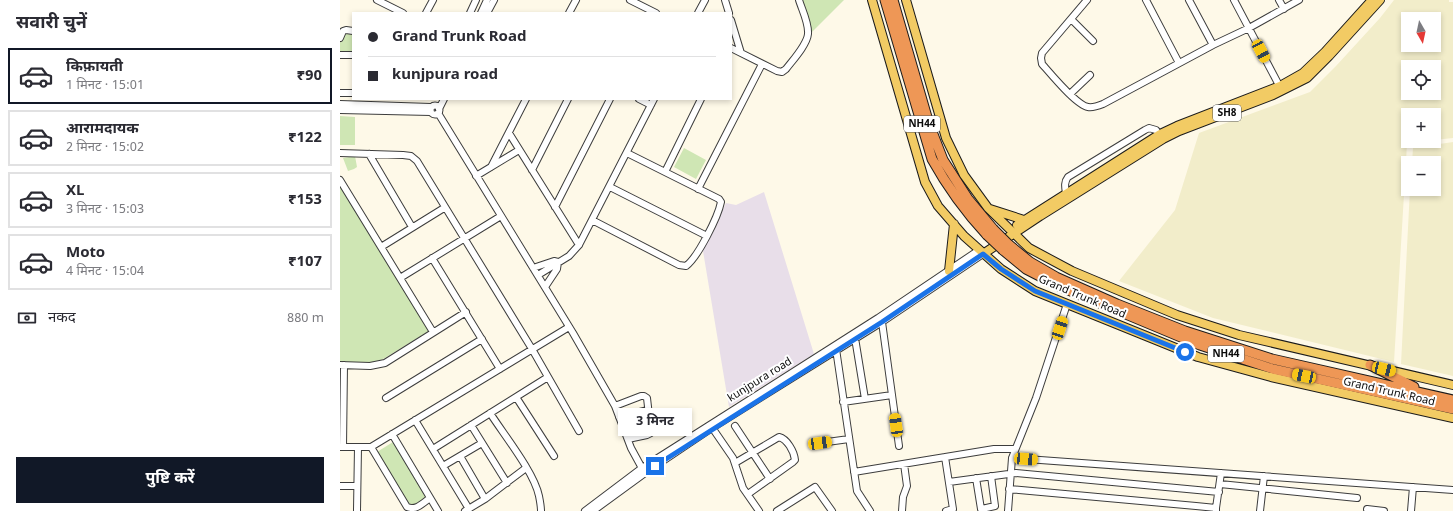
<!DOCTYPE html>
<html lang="hi">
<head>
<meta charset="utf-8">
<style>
	:root { --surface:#fff; --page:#f7f7f7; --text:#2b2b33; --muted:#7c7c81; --line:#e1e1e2; --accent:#111827 }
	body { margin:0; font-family:Georgia,"Noto Sans Devanagari",serif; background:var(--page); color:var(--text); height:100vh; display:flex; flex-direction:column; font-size:15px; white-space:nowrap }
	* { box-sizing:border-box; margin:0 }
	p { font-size:13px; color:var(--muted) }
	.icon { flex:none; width:22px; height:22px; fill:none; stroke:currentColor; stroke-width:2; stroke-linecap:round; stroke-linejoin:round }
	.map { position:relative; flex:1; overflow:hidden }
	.side { display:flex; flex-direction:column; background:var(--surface); width:340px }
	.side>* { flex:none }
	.hud { position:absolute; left:12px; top:12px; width:380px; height:88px; border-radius:0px; box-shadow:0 2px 6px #0003; display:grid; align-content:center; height:88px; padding:0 16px; background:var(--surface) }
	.needle { width:26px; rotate:171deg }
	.controls { position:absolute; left:1061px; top:12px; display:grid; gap:8px }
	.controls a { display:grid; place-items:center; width:40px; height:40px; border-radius:0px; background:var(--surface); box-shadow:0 2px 6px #0003; font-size:20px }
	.end { position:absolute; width:18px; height:18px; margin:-9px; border:5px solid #1a73e8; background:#fff; box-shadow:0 0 0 2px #fff }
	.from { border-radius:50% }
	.bubble { position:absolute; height:28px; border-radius:0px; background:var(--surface); box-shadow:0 2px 6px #0003; font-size:13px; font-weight:700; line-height:28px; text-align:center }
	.car { position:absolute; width:12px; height:24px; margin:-12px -6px; border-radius:5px; box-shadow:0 0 3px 1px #0007; background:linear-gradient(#f5c518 24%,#345 0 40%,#f5c518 0 76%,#345 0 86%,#f5c518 0) }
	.hud b { display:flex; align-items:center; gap:14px; height:38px; font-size:15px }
	.hud b+b { border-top:1px solid var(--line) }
	.hud i { width:10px; height:10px; background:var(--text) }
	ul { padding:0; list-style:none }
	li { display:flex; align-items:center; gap:12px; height:56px; margin:0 8px 6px; padding:0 8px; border:2px solid var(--line); border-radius:0px }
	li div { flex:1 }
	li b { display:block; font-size:15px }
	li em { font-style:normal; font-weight:700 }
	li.selected { border-color:var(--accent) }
	li>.icon { width:36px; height:36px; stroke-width:1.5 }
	h2 { padding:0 16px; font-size:18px; line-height:48px }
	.pay { display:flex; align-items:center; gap:10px; height:44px; padding:0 16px; font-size:15px }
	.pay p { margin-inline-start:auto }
	.cta { display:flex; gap:8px; margin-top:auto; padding:8px 16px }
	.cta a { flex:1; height:46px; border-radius:0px; background:var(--accent); color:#fff; font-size:16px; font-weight:700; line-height:46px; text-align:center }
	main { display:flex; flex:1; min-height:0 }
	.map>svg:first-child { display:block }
</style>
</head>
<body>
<main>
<section class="side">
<h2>सवारी चुनें</h2>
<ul>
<li class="selected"><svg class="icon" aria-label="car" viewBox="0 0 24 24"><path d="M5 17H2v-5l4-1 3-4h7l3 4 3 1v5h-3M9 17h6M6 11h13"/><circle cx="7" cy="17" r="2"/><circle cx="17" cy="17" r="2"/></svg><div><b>किफ़ायती</b><p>1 मिनट · 15:01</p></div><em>₹90</em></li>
<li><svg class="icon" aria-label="car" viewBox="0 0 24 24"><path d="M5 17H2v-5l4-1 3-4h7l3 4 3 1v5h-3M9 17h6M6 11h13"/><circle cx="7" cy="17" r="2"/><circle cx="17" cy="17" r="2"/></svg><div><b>आरामदायक</b><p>2 मिनट · 15:02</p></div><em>₹122</em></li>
<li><svg class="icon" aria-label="car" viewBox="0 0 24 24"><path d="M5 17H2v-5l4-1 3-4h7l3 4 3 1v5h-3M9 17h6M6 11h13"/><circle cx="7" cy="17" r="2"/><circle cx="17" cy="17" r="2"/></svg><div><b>XL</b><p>3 मिनट · 15:03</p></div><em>₹153</em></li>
<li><svg class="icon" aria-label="car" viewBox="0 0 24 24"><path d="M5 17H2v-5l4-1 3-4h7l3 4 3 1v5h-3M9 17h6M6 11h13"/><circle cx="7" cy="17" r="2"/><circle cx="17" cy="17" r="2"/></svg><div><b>Moto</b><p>4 मिनट · 15:04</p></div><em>₹107</em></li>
</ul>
<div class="pay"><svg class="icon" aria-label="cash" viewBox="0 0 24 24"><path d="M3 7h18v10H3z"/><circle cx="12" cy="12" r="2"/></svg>नकद<p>880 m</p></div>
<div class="cta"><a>पुष्टि करें</a></div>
</section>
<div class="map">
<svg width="1113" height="511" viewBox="0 0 1113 511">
	<rect width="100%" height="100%" fill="#fef9e8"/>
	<path fill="#e8dee9" d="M 424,192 L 474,354 L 389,407 L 363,251 L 367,239 L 386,203 L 396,205 Z"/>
	<path fill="#f2edca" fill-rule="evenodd" d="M 1054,0 L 1109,0 L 1109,2 L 1113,2 L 1113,138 L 1094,140 L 1094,115 L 1068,115 L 1068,141 L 1088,141 L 1067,144 L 1054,362 L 873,318 L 779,281 L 835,210 L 859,133 L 970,92 L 996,66 L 1040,18 ZM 1068,19 L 1094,19 L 1094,45 L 1068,45 ZM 1068,67 L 1094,67 L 1094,93 L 1068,93 Z
		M 1113,142 L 1113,376 L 1061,364 L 1070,189 L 1094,189 L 1094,163 L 1072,163 L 1073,148 Z"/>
	<path fill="#cfe6b4" d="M 461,0 L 504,0 L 470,34 Z
		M 6,31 L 13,35 L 13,53 L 0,52 L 0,43 Z
		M 0,116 L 15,117 L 15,145 L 0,145 Z
		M 344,148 L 366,160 L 356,179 L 334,167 Z
		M 15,156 L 17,167 L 14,169 L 8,171 L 3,158 Z
		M 0,186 L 89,331 L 35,364 L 0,362 Z
		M 53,442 L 87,497 L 71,507 L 37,452 Z"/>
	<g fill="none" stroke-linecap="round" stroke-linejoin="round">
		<g stroke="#3d3d3d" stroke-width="8">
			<path id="minor" d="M 37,0 L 63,13
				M 290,0 L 316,13
				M 385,0 L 389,13
				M 747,0 L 702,53 L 701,58 L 702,64 C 711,74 736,105 748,107 C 753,108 758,106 763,104 L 873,45 L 909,28 L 959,0
				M 806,0 L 839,63
				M 849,0 L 873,45
				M 894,0 L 941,89
				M 939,0 L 944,9
				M 86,13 L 93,0
				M 130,13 L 136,0
				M 141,13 L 147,0
				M 147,13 L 154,0
				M 229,13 L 236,0
				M 358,13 L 365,0
				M 731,19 L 753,41
				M 391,20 L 401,53
				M 0,38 L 3,31 L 6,30 L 13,31
				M 391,48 L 437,71 L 442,72 L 446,69 C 452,61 467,45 468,34 C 469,23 462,10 459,0
				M 0,55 L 13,55
				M 0,93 L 13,93
				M 730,94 L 750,75
				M 299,99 L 311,105
				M 0,104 L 91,107
				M90.5 110a4.5 4.5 0 1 1 9 0a4.5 4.5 0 1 1-9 0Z
				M 99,109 L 104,99
				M 0,110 L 91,112
				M 98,113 L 233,333 L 275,406 L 291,448 L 303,470
				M 169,133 L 239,245
				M 0,153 L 63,155 L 71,156 L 77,161 L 192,349 L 239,431
				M 29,154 L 72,227
				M 151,167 L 186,99
				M 192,170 L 228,99
				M 325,172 L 361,99
				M 136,176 L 179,150
				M 0,180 L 93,332
				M 270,187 L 367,236
				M 358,189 L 422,64
				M 726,193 C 725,187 724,182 728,177 L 805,130 L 809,128 L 816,130 L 822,138
				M 215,207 L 270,99
				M 252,220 L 339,265 L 346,266 C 358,257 378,217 381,202 L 379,199 L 287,153
				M 41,247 L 104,208
				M 92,258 L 160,369
				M 193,268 L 214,261 L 218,262 L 217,269 L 205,287
				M 198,275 L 229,256 L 239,245 L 314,99
				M 60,278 L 161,216
				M 542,322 L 559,446
				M 515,338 L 525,399
				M 496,349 L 517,491 L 530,511
				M 0,365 L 30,366 L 45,363 L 126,312
				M 176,397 L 214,456
				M 46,398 L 142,339
				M 503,402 L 552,395
				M 275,406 L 301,396 L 304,396 L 307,398 L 311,433 L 307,435 L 288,439
				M 150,413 C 164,435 194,472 199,496 C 200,501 201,506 201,511
				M 279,417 L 308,410
				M 75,420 L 129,509
				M 131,425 L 167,483
				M 371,426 L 393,458 L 403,488 L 419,511
				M 395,426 L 430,479
				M 284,430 L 310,423
				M 52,434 L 98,511
				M 480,443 L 509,439
				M 0,447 L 31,447 L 229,327
				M 3,447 L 4,365
				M 31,447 L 67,507 C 76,511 83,503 90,498
				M 93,449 L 208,377
				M 120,456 L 145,499
				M 605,457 L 613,509 L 606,511
				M 672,458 L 1113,490
				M 395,463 L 439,437 C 447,439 454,451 455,460 L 453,462 L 408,494
				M 103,466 L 142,443
				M 514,472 L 654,449 L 675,449
				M 636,478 L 641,509 L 642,509 L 655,506 L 651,476
				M 609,482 L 676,473 L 879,492
				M 880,484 L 1017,498
				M 0,486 L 17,486
				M 669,489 L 856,506 L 876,508 L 876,511
				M 876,508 L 881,473
				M 1027,509 L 1044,511
				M 17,511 L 18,447
				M 125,511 L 145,499 L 186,468
				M 245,511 L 302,468 L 538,318 L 639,250
				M 253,511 L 305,473 L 372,428 L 542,322 L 643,254
				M 437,511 L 475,487 L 492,511
				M 562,511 L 563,497 L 567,486 L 564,464
				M 668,511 L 672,458 L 696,398 L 727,304
				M 920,511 L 924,476
				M 1071,511 L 1073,487"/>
		</g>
		<g stroke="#1b1b1b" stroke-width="10">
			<path id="major" d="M 532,0 L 585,182 L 598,206 L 624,236 L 661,269 L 695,291 L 858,357 L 931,377 L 1113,418
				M 566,0 L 606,138 L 624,175 L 648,208 L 689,248 L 732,271 L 837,315 L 899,335 L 1113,385
				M 650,209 L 684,220
				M 677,225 L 820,134 L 837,126 L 940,86 L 963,73 L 985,52 L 1032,0
				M 643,254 L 700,216 L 823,139 L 839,131 L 933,95 L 967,78 L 989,56 L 1040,0
				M 609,271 L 614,224"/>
		</g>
		<g stroke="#1b1b1b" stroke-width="11">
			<path id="highway" d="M 545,0 L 592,159 C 608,188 624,210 647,235
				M 553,0 L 589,124 L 603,160 L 628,199 L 653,229
				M 668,244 L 690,262 L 716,277 L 777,304 L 845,331 L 932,359 L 1113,400
				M 663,250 L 686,269 L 721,287 L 860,345 L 933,369 L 1113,409
				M 1030,365 L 1074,387"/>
		</g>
		<use href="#minor" stroke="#fff" stroke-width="6"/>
		<use href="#major" stroke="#f2cb64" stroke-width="8"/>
		<use href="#highway" stroke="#ee9756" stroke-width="9"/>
		<g stroke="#1b1b1b" stroke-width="11" stroke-linecap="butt">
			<path id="highway-bridge" d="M 653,229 L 668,244
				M 647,235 L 663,250"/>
		</g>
		<use href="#highway-bridge" stroke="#ee9756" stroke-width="9"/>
	</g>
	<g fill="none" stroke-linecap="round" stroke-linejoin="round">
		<path stroke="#1a73e8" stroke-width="5" d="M 315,466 L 542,322 L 643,254 L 661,269 L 695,291 L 845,352"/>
	</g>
	<g text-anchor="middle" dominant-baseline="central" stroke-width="4" stroke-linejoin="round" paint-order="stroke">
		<g fill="#fff" stroke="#545454" stroke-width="1">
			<rect x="873" y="105" width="28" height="16" rx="3"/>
			<rect x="564" y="116" width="36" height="16" rx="3"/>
			<rect x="868" y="346" width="36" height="16" rx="3"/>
		</g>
		<g font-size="10" font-weight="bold" fill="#0a0a0a">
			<text x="887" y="113">SH8</text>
			<text x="582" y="124">NH44</text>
			<text x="886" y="354">NH44</text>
		</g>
		<g font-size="11" fill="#0a0a0a" stroke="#fff">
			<text transform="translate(742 297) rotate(23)">Grand Trunk Road</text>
			<text transform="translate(420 380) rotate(-32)">kunjpura road</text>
			<text transform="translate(1049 392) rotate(13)">Grand Trunk Road</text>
		</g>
	</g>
</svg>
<div class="controls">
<a><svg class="needle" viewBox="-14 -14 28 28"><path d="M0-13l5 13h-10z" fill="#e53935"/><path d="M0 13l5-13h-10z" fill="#7c7c81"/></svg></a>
<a><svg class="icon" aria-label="locate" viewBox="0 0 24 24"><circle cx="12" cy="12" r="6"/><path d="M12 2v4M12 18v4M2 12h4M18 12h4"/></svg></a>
<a>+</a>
<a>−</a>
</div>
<i class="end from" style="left:845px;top:352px"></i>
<i class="end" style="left:315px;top:466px"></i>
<div class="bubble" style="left:278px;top:408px;width:74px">3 मिनट</div>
<i class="car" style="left:921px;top:51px;rotate:152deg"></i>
<i class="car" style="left:720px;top:328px;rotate:18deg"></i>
<i class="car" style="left:1044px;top:369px;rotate:103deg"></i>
<i class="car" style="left:964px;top:376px;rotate:282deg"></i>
<i class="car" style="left:556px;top:425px;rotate:352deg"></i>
<i class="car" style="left:480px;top:443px;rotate:82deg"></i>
<i class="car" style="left:686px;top:459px;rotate:94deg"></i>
<div class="hud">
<b><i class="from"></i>Grand Trunk Road</b>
<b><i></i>kunjpura road</b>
</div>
</div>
</main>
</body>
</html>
